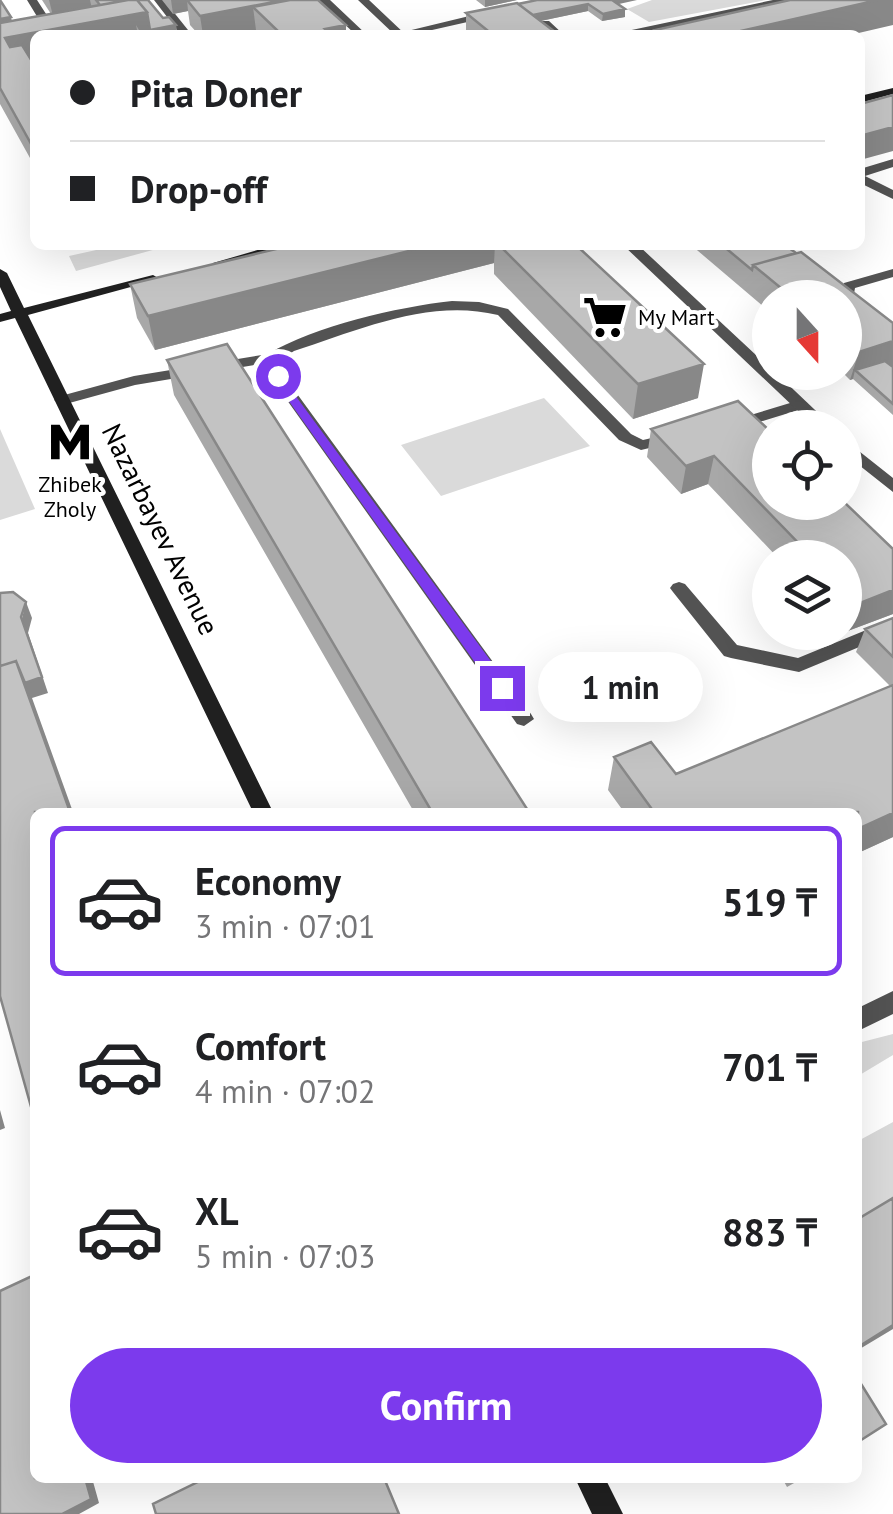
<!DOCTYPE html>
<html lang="en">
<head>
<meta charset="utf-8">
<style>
	:root { --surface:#fff; --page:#f6f6f6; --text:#202124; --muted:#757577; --line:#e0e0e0; --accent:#7c3aed }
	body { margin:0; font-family:"PT Sans",sans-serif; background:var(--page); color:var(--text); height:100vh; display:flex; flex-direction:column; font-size:38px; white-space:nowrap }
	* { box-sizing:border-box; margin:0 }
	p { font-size:32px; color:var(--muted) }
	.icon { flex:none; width:55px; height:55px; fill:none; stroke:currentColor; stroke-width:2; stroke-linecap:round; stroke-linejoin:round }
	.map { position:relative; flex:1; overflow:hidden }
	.drawer { position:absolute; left:30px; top:808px; width:832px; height:675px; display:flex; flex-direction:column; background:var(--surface); border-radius:15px; box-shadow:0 10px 40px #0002 }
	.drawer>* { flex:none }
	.guide { position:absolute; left:30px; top:30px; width:835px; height:220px; border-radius:15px; box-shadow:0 10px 40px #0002; display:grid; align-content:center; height:220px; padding:0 40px; background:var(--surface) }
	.needle { width:65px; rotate:159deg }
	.tools { position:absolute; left:752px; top:280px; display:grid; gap:20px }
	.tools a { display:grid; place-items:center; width:110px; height:110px; border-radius:50%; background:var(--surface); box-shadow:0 10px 40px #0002; font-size:50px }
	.end { position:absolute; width:45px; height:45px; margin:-22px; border:12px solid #7c3aed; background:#fff; box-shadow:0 0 0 5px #fff }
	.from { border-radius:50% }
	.bubble { position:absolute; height:70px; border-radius:35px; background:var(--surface); box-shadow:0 10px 40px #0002; font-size:32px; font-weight:600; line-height:70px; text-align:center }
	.guide b { display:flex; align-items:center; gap:35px; height:95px; font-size:38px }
	.guide b+b { border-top:2px solid var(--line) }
	.guide i { width:25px; height:25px; background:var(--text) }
	ul { padding:18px 0 0; list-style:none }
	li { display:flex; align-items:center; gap:30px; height:150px; margin:0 20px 15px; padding:0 20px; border:5px solid transparent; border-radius:15px }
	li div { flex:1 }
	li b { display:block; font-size:38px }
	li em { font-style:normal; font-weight:600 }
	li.current { border-color:var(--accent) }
	li>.icon { width:90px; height:90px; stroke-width:1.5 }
	.action { display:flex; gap:20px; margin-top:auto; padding:20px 40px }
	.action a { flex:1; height:115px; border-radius:60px; background:var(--accent); color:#fff; font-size:40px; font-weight:600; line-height:115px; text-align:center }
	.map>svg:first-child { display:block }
</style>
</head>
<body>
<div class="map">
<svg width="893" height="1514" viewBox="0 0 893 1514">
	<rect width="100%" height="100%" fill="#fff"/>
	<path fill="#dadada" d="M 652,0 L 766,0 L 649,22 L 627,9 Z
		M 119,245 L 171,245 L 76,271 L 69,256 Z
		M 544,398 L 590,446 L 441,496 L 401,445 Z
		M 0,429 L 35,509 L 0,520 Z
		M 893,1034 L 893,1055 L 858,1076 L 858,1043 Z
		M 893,1122 L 893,1207 L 858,1227 L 858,1141 Z"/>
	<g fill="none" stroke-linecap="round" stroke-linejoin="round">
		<path fill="#535353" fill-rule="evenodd" d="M 27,0 L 37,0 L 48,17 L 63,15 L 68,18 L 41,23 Z
			M 154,0 L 164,0 L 192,35 L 181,35 Z
			M 773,0 L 793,0 L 629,35 L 608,35 Z
			M 490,11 L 494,16 L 410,35 L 395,34 Z
			M 541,21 L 549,21 L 564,35 L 553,35 L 541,25 Z
			M 893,159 L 893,167 L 865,176 L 893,190 L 893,199 L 860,183 L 860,169 Z
			M 893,269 L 893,277 L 855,288 L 853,299 L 893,334 L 893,346 L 845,307 L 845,298 L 840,298 L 844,283 Z
			M 452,301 L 479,302 L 508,309 L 631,434 L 643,440 L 673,433 L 681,438 L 679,441 L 641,450 L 619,440 L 498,315 C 429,298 359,330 294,351 L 280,360 L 284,376 L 531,714 L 534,719 L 524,726 L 517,724 L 272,379 L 266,363 L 135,385 L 62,405 L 54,400 L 57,397 L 134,376 L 268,354 C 315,326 397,307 452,301 Z
			M 800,400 L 805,402 L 805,408 L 730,431 L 722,426 L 724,423 Z
			M 679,582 L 685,584 L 737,645 L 798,658 L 893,619 L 893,633 L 799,672 L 731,658 L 724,656 L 673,592 L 670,588 L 673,584 Z"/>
		<path fill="#535353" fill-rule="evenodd" d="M 319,0 L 330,0 L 367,35 L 356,35 Z
			M 358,0 L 369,0 L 406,35 L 395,35 Z
			M 623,245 L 638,245 L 770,368 L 770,372 L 775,372 L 834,428 L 816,428 Z
			M 845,440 L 893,478 L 893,492 L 845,454 Z
			M 893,991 L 893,1014 L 858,1031 L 858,1008 Z"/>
		<path fill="#202020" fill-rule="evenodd" d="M 893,88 L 893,94 L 860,103 L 860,96 Z
			M 275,245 L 298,245 L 220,267 L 213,263 Z
			M 0,269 L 7,273 L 24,308 L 153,275 L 160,279 L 28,315 L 273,812 L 253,812 L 15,318 L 0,322 L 0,314 L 11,311 L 0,287 Z
			M 575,1478 L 605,1478 L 623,1514 L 592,1514 Z"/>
	</g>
	<path fill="#a8a8a8" d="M 0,0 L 12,21 L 51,14 L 42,0 L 148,0 L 178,35 L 35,35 L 35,167 L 0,104 Z
		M 162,0 L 318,0 L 346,35 L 256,35 L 256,30 L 231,35 L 199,35 L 190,25 L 188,11 L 173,14 Z
		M 476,0 L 517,0 L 485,7 Z
		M 518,4 L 618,4 L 625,17 L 602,21 L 588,11 L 540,21 L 559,35 L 466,35 L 466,13 Z
		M 293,245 L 576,245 L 698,398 L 633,419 L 494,274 L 494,263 L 155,350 L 137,318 L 130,284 Z
		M 691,245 L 785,245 L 796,253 L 801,252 L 893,323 L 893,366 L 892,366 L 893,367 L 893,415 L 853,379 L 850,380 L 842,372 L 845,372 L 845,298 L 770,298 L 770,312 Z
		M 167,360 L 529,812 L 414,812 L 174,395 Z
		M 738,401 L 893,549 L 893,614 L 845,632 L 845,558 L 778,558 L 708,484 L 681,494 L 647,457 L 651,429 Z
		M 770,574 L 770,615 L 759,603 L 767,575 Z
		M 893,618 L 893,837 L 858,853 L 858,812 L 624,812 L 608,790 L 614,757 L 676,774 L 890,686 L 856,652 L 865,629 Z
		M 786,632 L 844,632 L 801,649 Z
		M 782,1478 L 803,1478 L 787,1487 Z"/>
	<path fill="#888" d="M 49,0 L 90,0 L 92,9 L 53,16 Z
		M 171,0 L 201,0 L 187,0 L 188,11 L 173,14 Z
		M 284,0 L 253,7 L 256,30 L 231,35 L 203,35 L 200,16 Z
		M 485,0 L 517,0 L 485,7 Z
		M 610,0 L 637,0 L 610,6 Z
		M 878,0 L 893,0 L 893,25 L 850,35 L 723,35 Z
		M 588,4 L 588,11 L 517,26 L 518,19 Z
		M 625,9 L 625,17 L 602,21 L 603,14 Z
		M 147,12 L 176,25 L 178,35 L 142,35 L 136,25 L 138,35 L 35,35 L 35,65 L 13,69 L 0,19 L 11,17 L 14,32 Z
		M 346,25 L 346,35 L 325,35 L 325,29 Z
		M 893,127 L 893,151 L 860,160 L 860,136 Z
		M 433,245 L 495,245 L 494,263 L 155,350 L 148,316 Z
		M 893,341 L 893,366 L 861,376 L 855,370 L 853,379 L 850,380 L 859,352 Z
		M 704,364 L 698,398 L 633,419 L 638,384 Z
		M 714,456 L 708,484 L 681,494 L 686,466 Z
		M 893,590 L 893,614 L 845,632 L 845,609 Z
		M 26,602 L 32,618 L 28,633 L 48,693 L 32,698 L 73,812 L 70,812 L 0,709 Z
		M 807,632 L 844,632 L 801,649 Z
		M 893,813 L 893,837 L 858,853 L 858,829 Z
		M 0,1110 L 5,1128 L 0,1130 Z
		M 893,1325 L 893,1329 L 858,1350 L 858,1347 Z
		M 85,1478 L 92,1478 L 99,1503 L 79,1514 L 62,1514 Z"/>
	<path fill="#c3c3c3" stroke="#888" stroke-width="2.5" d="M 0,0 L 11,17 L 0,19 L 2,22 L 0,23 Z
		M 96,0 L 128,0 L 100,5 Z
		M 128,0 L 137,0 L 147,12 L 5,38 L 10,47 L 22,45 L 35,66 L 35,151 L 0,88 L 0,23 Z
		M 137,0 L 148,0 L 163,18 L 169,17 L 176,25 L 150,30 L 147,12 Z
		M 187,0 L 284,0 L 200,16 Z
		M 290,0 L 318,0 L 346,25 L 325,29 L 332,35 L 282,35 L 253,7 Z
		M 537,0 L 612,0 L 625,9 L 603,14 L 588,4 L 533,15 L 518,4 Z
		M 790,0 L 878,0 L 723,35 L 662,35 L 655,30 Z
		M 517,3 L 559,35 L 493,35 L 466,13 Z
		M 893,95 L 893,127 L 860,136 L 860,104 Z
		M 293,245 L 433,245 L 148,316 L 130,284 Z
		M 499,245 L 576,245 L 704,364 L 638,384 Z
		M 722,245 L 785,245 L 796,253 L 753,265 L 752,270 Z
		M 801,252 L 893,323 L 893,341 L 859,352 L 845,340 L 845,298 L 793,298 L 753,265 Z
		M 227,344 L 529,812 L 432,812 L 167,360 Z
		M 885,361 L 893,367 L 893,404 L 855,370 Z
		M 738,401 L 770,431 L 770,502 L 844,502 L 893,549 L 893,590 L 845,609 L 845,558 L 813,558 L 714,456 L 686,466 L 651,429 Z
		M 13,592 L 26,602 L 21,617 L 42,677 L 25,683 L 16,661 L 0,666 L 0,593 Z
		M 893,618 L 893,657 L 865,629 Z
		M 16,661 L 70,812 L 35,812 L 35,1121 L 0,996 L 0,666 Z
		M 893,685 L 893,813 L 858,829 L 858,812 L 654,812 L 614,757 L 651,742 L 676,774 Z
		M 893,1198 L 893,1325 L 858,1347 L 858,1219 Z
		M 32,1276 L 35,1287 L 35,1478 L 85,1478 L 91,1499 L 62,1514 L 0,1514 L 0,1291 Z
		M 858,1379 L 886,1424 L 858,1442 Z
		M 206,1478 L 384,1478 L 399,1514 L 156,1514 L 153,1504 Z"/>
	<path fill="#7c3aed" d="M 278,372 L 507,683 L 507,692 L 496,692 L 271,376 Z"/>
	<defs>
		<g id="supermarket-bare" transform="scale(3.45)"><path d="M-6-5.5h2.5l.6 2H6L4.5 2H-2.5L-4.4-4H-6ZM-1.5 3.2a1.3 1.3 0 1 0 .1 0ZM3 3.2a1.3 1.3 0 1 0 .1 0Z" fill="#000" stroke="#fff" stroke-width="2.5" paint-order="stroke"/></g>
		<g id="metro-bare" transform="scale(3.45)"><path d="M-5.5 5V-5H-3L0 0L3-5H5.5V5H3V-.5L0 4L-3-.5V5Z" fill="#000" stroke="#fff" stroke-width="2.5" paint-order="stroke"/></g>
	</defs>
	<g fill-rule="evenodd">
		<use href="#supermarket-bare" x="605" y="317"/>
		<use href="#metro-bare" x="70" y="442"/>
	</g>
	<g text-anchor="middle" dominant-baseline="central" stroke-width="8" stroke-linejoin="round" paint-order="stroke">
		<g font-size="22" fill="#000" stroke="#fff" text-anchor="start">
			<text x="638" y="317">My Mart</text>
			<text x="70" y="484" text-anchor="middle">Zhibek<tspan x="70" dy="25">Zholy</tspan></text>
		</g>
		<g font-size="28" fill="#000" stroke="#fff">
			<text transform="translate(161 529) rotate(64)">Nazarbayev Avenue</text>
		</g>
	</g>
</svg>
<div class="tools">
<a><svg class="needle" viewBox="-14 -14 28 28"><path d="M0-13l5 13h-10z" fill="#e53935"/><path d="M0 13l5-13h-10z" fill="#757577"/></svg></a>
<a><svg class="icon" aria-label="locate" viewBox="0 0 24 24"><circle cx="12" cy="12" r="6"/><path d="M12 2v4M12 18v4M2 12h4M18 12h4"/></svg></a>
<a><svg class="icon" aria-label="layers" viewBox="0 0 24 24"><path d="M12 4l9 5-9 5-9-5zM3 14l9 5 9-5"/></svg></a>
</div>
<i class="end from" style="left:278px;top:376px"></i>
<i class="end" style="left:502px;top:688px"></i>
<div class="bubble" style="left:538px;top:652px;width:165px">1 min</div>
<div class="guide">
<b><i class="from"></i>Pita Doner</b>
<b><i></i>Drop-off</b>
</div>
<section class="drawer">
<ul>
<li class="current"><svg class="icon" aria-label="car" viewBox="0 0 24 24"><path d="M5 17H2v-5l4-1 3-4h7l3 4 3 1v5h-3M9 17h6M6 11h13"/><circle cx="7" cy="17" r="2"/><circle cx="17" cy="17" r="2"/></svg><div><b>Economy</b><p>3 min · 07:01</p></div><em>519 ₸</em></li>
<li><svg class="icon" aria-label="car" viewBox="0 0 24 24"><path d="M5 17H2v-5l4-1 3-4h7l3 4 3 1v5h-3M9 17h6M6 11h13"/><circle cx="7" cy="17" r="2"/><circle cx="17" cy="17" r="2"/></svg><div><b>Comfort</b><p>4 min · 07:02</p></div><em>701 ₸</em></li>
<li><svg class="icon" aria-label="car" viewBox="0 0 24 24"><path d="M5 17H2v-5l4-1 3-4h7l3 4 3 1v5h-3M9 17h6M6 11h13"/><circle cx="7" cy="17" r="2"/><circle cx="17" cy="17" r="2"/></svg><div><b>XL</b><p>5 min · 07:03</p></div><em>883 ₸</em></li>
</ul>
<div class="action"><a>Confirm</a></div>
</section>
</div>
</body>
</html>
